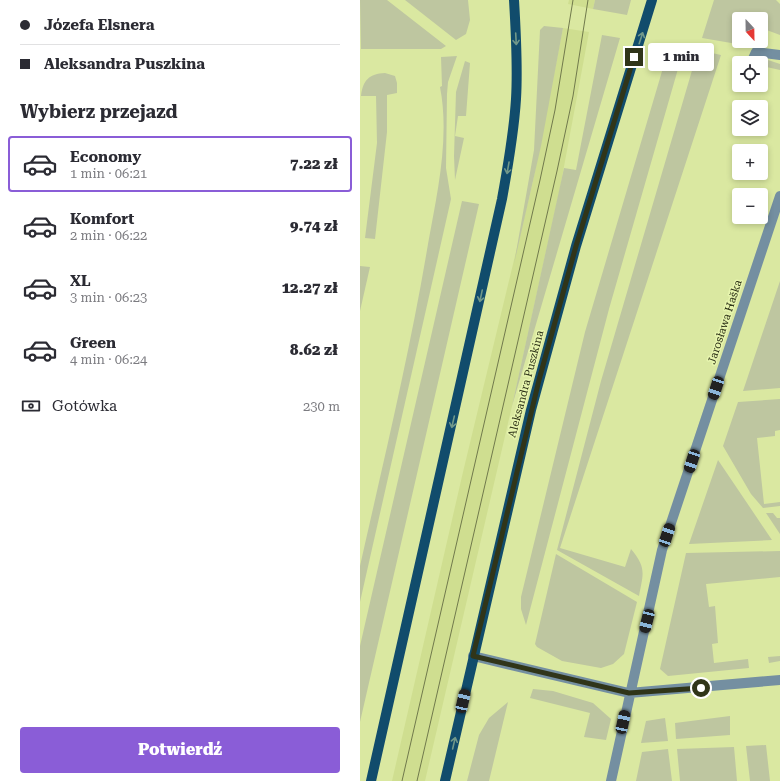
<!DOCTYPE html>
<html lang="pl">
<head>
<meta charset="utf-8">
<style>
	:root { --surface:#fff; --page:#f7f7f7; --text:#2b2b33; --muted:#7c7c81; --line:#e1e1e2; --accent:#8a5dd7 }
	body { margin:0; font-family:"Roboto Serif",serif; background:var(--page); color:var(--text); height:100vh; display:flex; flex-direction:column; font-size:15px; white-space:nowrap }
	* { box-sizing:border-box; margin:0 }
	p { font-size:13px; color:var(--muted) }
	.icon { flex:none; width:22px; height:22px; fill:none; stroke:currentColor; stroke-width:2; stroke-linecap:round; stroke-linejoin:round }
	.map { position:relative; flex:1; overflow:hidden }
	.side { display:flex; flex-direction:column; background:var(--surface); width:360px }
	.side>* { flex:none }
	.hud { display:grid; align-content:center; height:88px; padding:0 20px; background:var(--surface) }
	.needle { width:26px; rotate:158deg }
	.buttons { position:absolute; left:372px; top:12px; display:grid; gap:8px }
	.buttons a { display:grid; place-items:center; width:36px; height:36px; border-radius:4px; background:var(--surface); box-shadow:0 2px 6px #0003; font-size:20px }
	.end { position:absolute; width:18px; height:18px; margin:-9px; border:5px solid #303519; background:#fff; box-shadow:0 0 0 2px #fff }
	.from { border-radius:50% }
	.bubble { position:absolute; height:28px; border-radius:4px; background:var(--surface); box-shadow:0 2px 6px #0003; font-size:13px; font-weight:800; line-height:28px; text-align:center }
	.car { position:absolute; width:12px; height:24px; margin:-12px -6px; border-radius:5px; box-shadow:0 0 3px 1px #0007; background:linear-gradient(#222 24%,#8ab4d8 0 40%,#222 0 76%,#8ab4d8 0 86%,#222 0) }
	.hud b { display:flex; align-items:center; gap:14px; height:38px; font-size:15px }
	.hud b+b { border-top:1px solid var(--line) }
	.hud i { width:10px; height:10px; background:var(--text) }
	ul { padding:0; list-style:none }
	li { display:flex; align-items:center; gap:12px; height:56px; margin:0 8px 6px; padding:0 12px; border:2px solid transparent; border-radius:4px }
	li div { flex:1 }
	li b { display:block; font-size:15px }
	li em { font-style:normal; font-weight:800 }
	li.current { border-color:var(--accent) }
	li>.icon { width:36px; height:36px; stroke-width:1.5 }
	h2 { padding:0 20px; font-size:18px; line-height:48px }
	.pay { display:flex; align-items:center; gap:10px; height:44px; padding:0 20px; font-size:15px }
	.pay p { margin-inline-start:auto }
	.action { display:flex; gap:8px; margin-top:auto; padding:8px 20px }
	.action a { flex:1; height:46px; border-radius:4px; background:var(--accent); color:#fff; font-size:16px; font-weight:800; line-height:46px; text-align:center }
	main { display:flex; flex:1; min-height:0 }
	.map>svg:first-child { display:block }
</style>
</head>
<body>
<main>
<section class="side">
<div class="hud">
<b><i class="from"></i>Józefa Elsnera</b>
<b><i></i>Aleksandra Puszkina</b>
</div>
<h2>Wybierz przejazd</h2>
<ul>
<li class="current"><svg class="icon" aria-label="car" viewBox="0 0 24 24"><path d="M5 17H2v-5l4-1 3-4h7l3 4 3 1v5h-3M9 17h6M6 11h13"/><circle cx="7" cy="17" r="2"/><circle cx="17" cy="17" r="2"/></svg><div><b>Economy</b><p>1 min · 06:21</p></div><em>7.22 zł</em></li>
<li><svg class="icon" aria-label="car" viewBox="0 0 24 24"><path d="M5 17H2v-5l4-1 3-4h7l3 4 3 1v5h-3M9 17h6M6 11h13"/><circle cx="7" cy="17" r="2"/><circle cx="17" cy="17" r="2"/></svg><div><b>Komfort</b><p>2 min · 06:22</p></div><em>9.74 zł</em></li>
<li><svg class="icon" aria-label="car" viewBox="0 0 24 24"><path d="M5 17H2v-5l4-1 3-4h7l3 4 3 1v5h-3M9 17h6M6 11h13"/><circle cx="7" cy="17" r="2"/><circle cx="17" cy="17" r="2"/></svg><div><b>XL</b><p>3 min · 06:23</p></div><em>12.27 zł</em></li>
<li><svg class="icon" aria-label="car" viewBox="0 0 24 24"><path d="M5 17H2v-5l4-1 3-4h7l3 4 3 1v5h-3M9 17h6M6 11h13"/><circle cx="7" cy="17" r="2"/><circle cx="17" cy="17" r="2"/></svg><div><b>Green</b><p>4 min · 06:24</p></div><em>8.62 zł</em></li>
</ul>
<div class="pay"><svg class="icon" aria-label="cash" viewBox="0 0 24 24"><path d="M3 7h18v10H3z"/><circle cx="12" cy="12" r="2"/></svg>Gotówka<p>230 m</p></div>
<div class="action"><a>Potwierdź</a></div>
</section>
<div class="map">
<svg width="420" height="781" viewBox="0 0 420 781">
	<rect width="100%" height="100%" fill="#dae8a1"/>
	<path fill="#cfde90" d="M 209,0 L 235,0 L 233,9 L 208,4 Z
		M 203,28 L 229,32 L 200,188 L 152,406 L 65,781 L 32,781 L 103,472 L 173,181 Z"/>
	<path fill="#bec6a0" d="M 0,0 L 27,0 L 86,46 L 81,49 L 1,49 Z
		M 45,0 L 108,0 L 110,20 L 106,34 L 96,40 Z
		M 235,0 L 271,0 L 267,15 L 233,9 Z
		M 354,0 L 416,0 L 420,4 L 420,35 L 401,28 L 401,19 L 379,19 L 377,44 L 342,38 Z
		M 184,26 L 203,28 L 181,146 L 154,264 L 174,150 L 180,30 Z
		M 242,35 L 260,38 L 152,406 L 204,168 L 216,170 Z
		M 338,50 L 361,55 L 200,548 L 265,567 L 271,549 C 287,568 283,574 279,596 L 197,550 L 241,381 Z
		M 308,51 L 322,55 L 249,309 L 166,625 L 161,609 L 161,597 L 225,332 Z
		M 97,56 L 88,82 L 87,94 L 86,168 L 91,199 L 0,602 L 0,566 C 24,459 50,352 68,244 C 77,194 90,138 80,87 L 82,86 L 81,57 Z
		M 408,60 L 420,64 L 420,70 L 402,66 Z
		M 105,61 L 110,63 L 106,116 L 98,116 L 95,136 L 104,138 L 95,180 L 94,156 L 96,92 Z
		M 25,73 L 35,76 L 37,83 L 37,93 L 27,95 L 27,132 L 15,239 L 5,238 L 17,143 L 16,96 L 1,96 C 3,80 9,74 25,73 Z
		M 102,201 L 119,204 L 0,722 L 0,646 Z
		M 0,266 L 10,267 L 0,311 Z
		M 420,281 L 420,388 L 383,391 Z
		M 420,399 L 420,430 L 415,431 L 415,436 L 397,438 L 404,504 L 420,502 L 420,506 L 403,508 L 391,494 L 363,446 L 378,402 Z
		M 358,460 L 412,540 L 329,544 Z
		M 406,513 L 413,513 L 417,518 L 420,518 L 420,534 Z
		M 420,551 L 420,577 L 346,584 L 349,607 L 355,606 L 358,643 L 352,644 L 354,663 L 388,659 L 389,668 L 308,676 L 300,669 L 326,553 Z
		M 196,554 L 277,602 L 264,654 L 253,664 L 241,668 L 202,661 L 177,647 L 175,644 Z
		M 420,656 L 420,661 L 409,663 L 408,657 Z
		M 173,689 L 193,691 L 233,703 L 251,719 L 246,740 L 224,737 L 230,713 L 170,698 Z
		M 148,702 L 129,781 L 107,781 L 119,735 L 129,718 Z
		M 370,716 L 370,735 L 316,739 L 315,723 Z
		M 305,718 L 308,741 L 281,743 L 286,721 Z
		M 406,745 L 410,781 L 390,781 L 386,746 Z
		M 374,747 L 377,781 L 320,781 L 317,749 Z
		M 308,749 L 312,781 L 276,781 L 282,752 Z"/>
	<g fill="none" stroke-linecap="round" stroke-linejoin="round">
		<path stroke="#748fa1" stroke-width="10" d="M 391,63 L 396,52 L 420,55
			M 113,656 L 269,693 L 420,680
			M 251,781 L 302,550 L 420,196"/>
		<path stroke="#114c6c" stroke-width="10" d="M 11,781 L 142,199 C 148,166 154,132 156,99 C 158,66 156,33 154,0
			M 85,781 L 171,410 L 216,246 L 292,0"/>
		<path stroke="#70794c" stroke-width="1" d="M 42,781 L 180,180 L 195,110 L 213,0
			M 57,781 L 197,171 L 213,96 L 228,0"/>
	</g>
	<defs><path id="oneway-shaft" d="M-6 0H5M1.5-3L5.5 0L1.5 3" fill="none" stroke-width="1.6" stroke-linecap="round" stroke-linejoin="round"/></defs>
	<g stroke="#71988a">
		<use href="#oneway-shaft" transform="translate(281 38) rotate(-72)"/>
		<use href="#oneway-shaft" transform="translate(156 39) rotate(87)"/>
		<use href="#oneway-shaft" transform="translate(148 168) rotate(100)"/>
		<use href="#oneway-shaft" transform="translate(121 296) rotate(102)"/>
		<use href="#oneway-shaft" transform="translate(93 422) rotate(103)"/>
		<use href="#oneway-shaft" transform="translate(94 743) rotate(-77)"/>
	</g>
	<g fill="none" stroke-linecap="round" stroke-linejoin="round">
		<path stroke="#303519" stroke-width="5" d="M 274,57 L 216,246 L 179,380 L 113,656 L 269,693 L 341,688"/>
	</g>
	<g text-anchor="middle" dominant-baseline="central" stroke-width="3" stroke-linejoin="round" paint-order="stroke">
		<g font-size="11" fill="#303519" stroke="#e7f5ae">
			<text transform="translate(365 322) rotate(-72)">Jarosława Haška</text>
			<text transform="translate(166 384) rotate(-75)">Aleksandra Puszkina</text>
		</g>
	</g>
</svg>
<div class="buttons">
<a><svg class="needle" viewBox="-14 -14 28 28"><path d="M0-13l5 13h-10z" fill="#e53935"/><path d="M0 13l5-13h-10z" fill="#7c7c81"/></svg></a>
<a><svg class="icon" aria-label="locate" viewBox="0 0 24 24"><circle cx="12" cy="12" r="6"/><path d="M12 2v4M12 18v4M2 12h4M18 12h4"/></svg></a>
<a><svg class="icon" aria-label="layers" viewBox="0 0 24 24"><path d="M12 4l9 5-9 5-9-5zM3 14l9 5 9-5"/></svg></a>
<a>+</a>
<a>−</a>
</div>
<i class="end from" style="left:341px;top:688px"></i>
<i class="end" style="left:274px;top:57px"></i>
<div class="bubble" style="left:288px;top:43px;width:66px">1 min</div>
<i class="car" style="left:356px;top:388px;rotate:198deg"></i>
<i class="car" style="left:332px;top:461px;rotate:198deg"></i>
<i class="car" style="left:307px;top:535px;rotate:18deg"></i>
<i class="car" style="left:287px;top:621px;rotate:194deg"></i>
<i class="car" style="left:103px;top:701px;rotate:13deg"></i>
<i class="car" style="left:263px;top:722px;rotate:12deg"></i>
</div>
</main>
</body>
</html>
